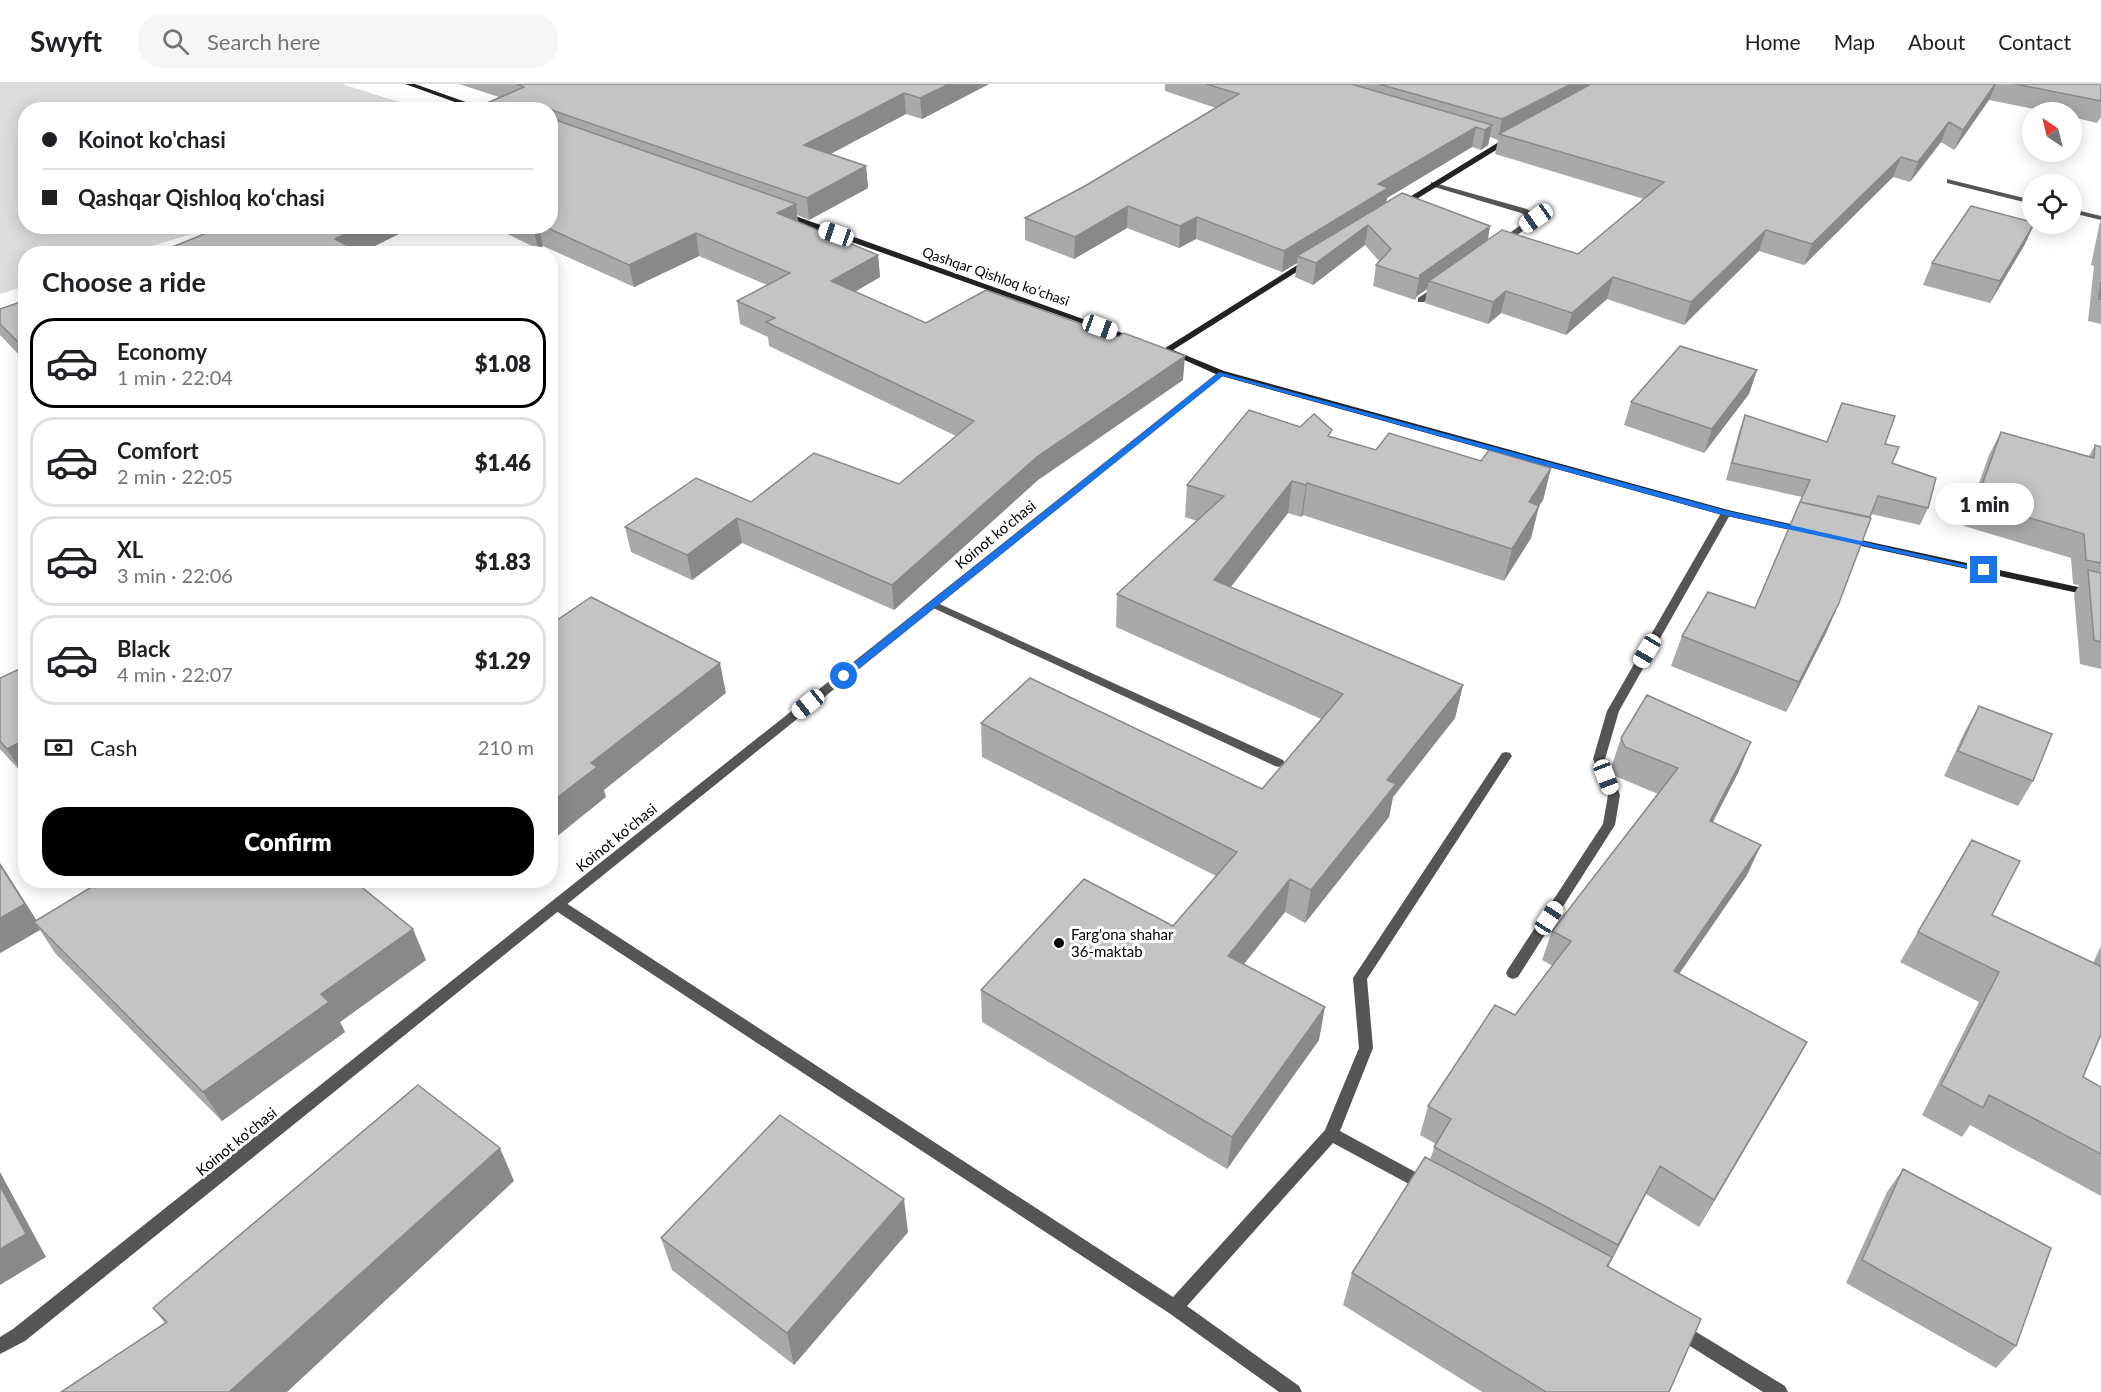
<!DOCTYPE html>
<html lang="en">
<head>
<meta charset="utf-8">
<style>
	:root { --surface:#fff; --page:#f6f6f6; --text:#202124; --muted:#757577; --line:#e0e0e0; --accent:#000 }
	body { margin:0; font-family:Lato,sans-serif; background:var(--page); color:var(--text); height:100vh; display:flex; flex-direction:column; font-size:22px; white-space:nowrap }
	* { box-sizing:border-box; margin:0 }
	p { font-size:20px; color:var(--muted) }
	.icon { flex:none; width:33px; height:33px; fill:none; stroke:currentColor; stroke-width:2; stroke-linecap:round; stroke-linejoin:round }
	.map { position:relative; flex:1; overflow:hidden }
	.side { position:absolute; left:18px; top:162px; width:540px; height:642px; display:flex; flex-direction:column; background:var(--surface); border-radius:24px; box-shadow:0 3px 15px #0003 }
	.side>* { flex:none }
	.banner { position:absolute; left:18px; top:18px; width:540px; height:132px; border-radius:24px; box-shadow:0 3px 15px #0003; display:grid; align-content:center; height:132px; padding:0 24px; background:var(--surface) }
	.needle { width:39px; rotate:325deg }
	.buttons { position:absolute; left:2022px; top:18px; display:grid; gap:12px }
	.buttons a { display:grid; place-items:center; width:60px; height:60px; border-radius:50%; background:var(--surface); box-shadow:0 3px 15px #0003; font-size:30px }
	.end { position:absolute; width:27px; height:27px; margin:-14px; border:8px solid #1a73e8; background:#fff; box-shadow:0 0 0 3px #fff }
	.from { border-radius:50% }
	.bubble { position:absolute; height:42px; border-radius:21px; background:var(--surface); box-shadow:0 3px 15px #0003; font-size:20px; font-weight:800; line-height:42px; text-align:center }
	.car { position:absolute; width:18px; height:36px; margin:-18px -9px; border-radius:8px; box-shadow:0 0 4px 2px #0007; background:linear-gradient(#fff 24%,#345 0 40%,#fff 0 76%,#345 0 86%,#fff 0) }
	.banner b { display:flex; align-items:center; gap:21px; height:57px; font-size:22px }
	.banner b+b { border-top:2px solid var(--line) }
	.banner i { width:15px; height:15px; background:var(--text) }
	ul { padding:0; list-style:none }
	li { display:flex; align-items:center; gap:18px; height:90px; margin:0 12px 9px; padding:0 12px; border:3px solid var(--line); border-radius:24px }
	li div { flex:1 }
	li b { display:block; font-size:22px }
	li em { font-style:normal; font-weight:800 }
	li.on { border-color:var(--accent) }
	li>.icon { width:54px; height:54px; stroke-width:1.5 }
	h2 { padding:0 24px; font-size:27px; line-height:72px }
	.pay { display:flex; align-items:center; gap:15px; height:66px; padding:0 24px; font-size:22px }
	.pay p { margin-inline-start:auto }
	.cta { display:flex; gap:12px; margin-top:auto; padding:12px 24px }
	.cta a { flex:1; height:69px; border-radius:24px; background:var(--accent); color:#fff; font-size:24px; font-weight:800; line-height:69px; text-align:center }
	header { display:flex; align-items:center; gap:36px; box-sizing:border-box; height:84px; padding:0 30px; background:var(--surface); border-bottom:2px solid var(--line) }
	header strong { font-size:28px }
	nav { display:flex; gap:33px; margin-inline-start:auto; font-size:21px }
	.search { width:420px; height:54px; background:var(--page); display:flex; align-items:center; gap:15px; box-sizing:border-box; padding:0 21px; border-radius:24px; color:var(--muted); font-size:22px }
	.map>svg:first-child { display:block }
</style>
</head>
<body>
<header>
<strong>Swyft</strong>
<div class="search"><svg class="icon" aria-label="search" viewBox="0 0 24 24"><circle cx="10" cy="10" r="6"/><path d="M15 15l6 6"/></svg>Search here</div>
<nav><a>Home</a><a>Map</a><a>About</a><a>Contact</a></nav>
</header>
<div class="map">
<svg width="2101" height="1308" viewBox="0 0 2101 1308">
	<rect width="100%" height="100%" fill="#fff"/>
	<path fill="#dcdcdc" d="M 0,0 L 342,0 L 421,25 L 26,26 L 26,142 L 214,143 L 129,169 L 26,170 L 25,202 L 0,210 Z"/>
	<g fill="none" stroke-linecap="round" stroke-linejoin="round">
		<path fill="#555" fill-rule="evenodd" d="M 1947,95 L 2032,116 L 2032,120 L 1947,99 Z
			M 1431,98 L 1527,125 L 1540,134 L 1504,161 L 1498,161 L 1498,157 L 1531,134 L 1521,129 L 1431,102 Z
			M 2072,125 L 2101,132 L 2101,136 L 2072,129 Z
			M 1438,201 L 1442,204 L 1441,206 L 1424,218 L 1418,218 L 1418,214 Z
			M 933,517 L 1283,676 L 1285,679 L 1279,683 L 1275,682 L 929,522 L 928,520 Z
			M 1506,668 L 1510,669 L 1512,672 L 1510,675 L 1367,895 L 1373,964 L 1340,1047 L 1430,1096 L 1433,1101 L 1430,1106 L 1425,1108 L 1420,1106 L 1333,1059 L 1187,1222 L 1299,1302 L 1302,1308 L 1279,1308 L 1169,1229 L 553,825 L 551,821 L 553,817 L 563,817 L 1173,1213 L 1325,1046 L 1359,964 L 1353,894 L 1502,669 Z
			M 1680,1238 L 1785,1302 L 1788,1308 L 1763,1308 L 1674,1252 L 1672,1246 L 1674,1240 Z"/>
		<path fill="#555" fill-rule="evenodd" d="M 1221,286 L 1226,289 L 1224,291 L 25,1257 L 0,1270 L 0,1253 L 13,1245 Z
			M 1726,426 L 1731,429 L 1619,627 L 1605,675 L 1620,711 L 1615,741 L 1518,893 L 1513,895 L 1508,893 L 1506,889 L 1508,885 L 1603,740 L 1608,711 L 1593,675 L 1607,627 L 1721,429 Z"/>
		<path fill="#222" fill-rule="evenodd" d="M 405,0 L 415,0 L 488,26 L 477,26 Z
			M 1507,53 L 1514,55 L 1402,124 L 1395,122 Z
			M 781,129 L 787,129 L 1139,255 L 1135,258 L 1132,257 L 781,133 Z
			M 1307,175 L 1314,177 L 1173,266 L 1224,287 L 1728,426 L 1804,443 L 1809,446 L 1804,449 L 1722,431 L 1218,291 L 1162,266 Z
			M 1847,453 L 2101,508 L 2101,514 L 1843,458 L 1842,456 L 1843,454 Z"/>
	</g>
	<path fill="#a9a9a9" fill-rule="evenodd" d="M 459,0 L 989,0 L 922,35 L 906,30 L 830,70 L 866,82 L 868,104 L 809,136 L 797,131 L 798,138 L 878,171 L 880,193 L 855,208 L 926,239 L 1183,296 L 1038,396 L 894,526 L 742,459 L 692,496 L 631,468 L 625,443 L 751,418 L 899,400 L 956,352 L 769,262 L 768,253 L 740,240 L 737,217 L 767,201 L 699,172 L 634,203 L 543,162 L 538,165 L 491,142 L 550,142 L 550,26 L 471,26 L 499,13 Z
		M 1165,0 L 2101,0 L 2101,33 L 2097,39 L 2072,33 L 2072,28 L 2049,28 L 1989,16 L 1954,66 L 1941,58 L 1910,98 L 1893,93 L 1804,181 L 1759,167 L 1684,241 L 1607,215 L 1566,251 L 1501,229 L 1488,240 L 1425,219 L 1427,205 L 1417,212 L 1415,216 L 1373,202 L 1376,181 L 1379,177 L 1365,161 L 1313,201 L 1295,193 L 1297,179 L 1282,188 L 1196,155 L 1179,164 L 1127,144 L 1074,175 L 1025,156 L 1025,134 L 1085,102 L 1216,24 L 1165,7 ZM 1490,53 L 1498,56 L 1495,70 L 1644,115 L 1578,170 L 1488,156 L 1490,142 L 1386,119 L 1387,114 L 1472,63 L 1481,66 L 1488,61 Z
		M 2101,135 L 2101,240 L 2088,237 L 2094,182 L 2091,181 L 2100,138 Z
		M 2034,140 L 2025,160 L 1990,219 L 1923,201 L 1932,179 Z
		M 26,216 L 26,278 L 0,251 L 0,225 Z
		M 1757,286 L 1749,310 L 1704,369 L 1624,341 L 1631,318 Z
		M 1745,331 L 1826,358 L 1885,360 L 1892,379 L 1928,424 L 1920,441 L 1871,430 L 1839,519 L 1826,549 L 1786,628 L 1671,582 L 1682,552 L 1755,524 L 1802,413 L 1726,396 L 1739,348 Z
		M 2001,348 L 2089,372 L 2095,361 L 2101,363 L 2101,585 L 2080,580 L 2074,510 L 2079,501 L 2073,500 L 2071,474 L 1964,442 L 1989,371 Z
		M 1331,353 L 1376,366 L 1551,384 L 1543,416 L 1539,422 L 1531,454 L 1504,497 L 1303,431 L 1301,433 L 1288,429 L 1231,503 L 1463,601 L 1455,634 L 1393,713 L 1389,733 L 1305,839 L 1285,828 L 1244,880 L 1319,956 L 1227,1085 L 982,938 L 981,906 L 1173,842 L 1216,792 L 982,673 L 981,639 L 1262,705 L 1321,635 L 1116,543 L 1117,510 L 1197,437 L 1185,433 L 1187,401 Z
		M 26,582 L 26,688 L 23,690 L 0,665 L 0,594 Z
		M 1979,622 L 2033,697 L 2018,722 L 1944,692 L 1965,647 Z
		M 1621,654 L 1739,687 L 1713,738 L 1747,791 L 1679,890 L 1807,958 L 1699,1143 L 1646,1110 L 1608,1183 L 1669,1308 L 1482,1308 L 1343,1221 L 1352,1189 L 1430,1075 L 1436,1060 L 1420,1051 L 1428,1022 L 1515,931 L 1553,882 L 1542,876 L 1552,847 L 1658,710 L 1615,692 L 1611,684 Z
		M 1972,756 L 1992,831 L 2093,879 L 2101,862 L 2101,954 L 2100,954 L 2083,993 L 2101,1003 L 2101,1112 L 1970,1041 L 1962,1053 L 1922,1031 L 1979,918 L 1900,878 Z
		M 0,779 L 37,837 L 103,796 L 360,796 L 356,799 L 426,876 L 340,938 L 345,948 L 222,1037 L 55,869 L 40,846 L 0,869 Z
		M 1903,1085 L 2016,1262 L 1996,1284 L 1846,1199 L 1887,1108 Z
		M 514,1097 L 165,1239 L 153,1224 Z
		M 908,1148 L 794,1281 L 672,1186 L 661,1154 Z"/>
	<path fill="#898989" d="M 949,0 L 989,0 L 922,35 L 920,14 Z
		M 1571,0 L 1605,0 L 1499,50 L 1502,35 Z
		M 1995,0 L 1996,0 L 1989,16 L 1954,66 L 1963,46 Z
		M 904,9 L 906,30 L 806,83 L 804,61 Z
		M 1949,38 L 1941,58 L 1910,98 L 1918,78 Z
		M 1492,41 L 1488,61 L 1481,66 L 1485,46 Z
		M 1476,43 L 1472,63 L 1387,114 L 1385,125 L 1297,172 L 1297,179 L 1282,188 L 1284,167 L 1378,100 Z
		M 1901,73 L 1893,93 L 1804,181 L 1812,160 Z
		M 866,82 L 868,104 L 809,136 L 807,114 Z
		M 796,120 L 798,142 L 777,129 Z
		M 1128,122 L 1127,144 L 1074,175 L 1075,153 Z
		M 1197,133 L 1196,155 L 1179,164 L 1180,142 Z
		M 2034,140 L 2025,160 L 1990,219 L 2000,197 Z
		M 1368,141 L 1365,161 L 1313,201 L 1316,179 Z
		M 361,142 L 415,142 L 359,170 L 335,155 Z
		M 533,142 L 538,142 L 543,162 L 538,165 Z
		M 1490,142 L 1486,163 L 1429,197 L 1427,205 L 1417,212 L 1415,216 L 1419,195 L 1420,191 Z
		M 1766,146 L 1759,167 L 1684,241 L 1691,218 Z
		M 696,149 L 699,172 L 634,203 L 629,181 Z
		M 878,171 L 880,193 L 833,220 L 831,197 Z
		M 1613,193 L 1607,215 L 1566,251 L 1572,229 Z
		M 1506,207 L 1501,229 L 1488,240 L 1493,218 Z
		M 1185,272 L 1183,296 L 1038,396 L 894,526 L 892,501 L 1038,372 Z
		M 1757,286 L 1749,310 L 1704,369 L 1712,345 Z
		M 1551,384 L 1543,416 L 1539,422 L 1531,454 L 1504,497 L 1512,465 L 1529,418 Z
		M 1292,397 L 1288,429 L 1211,528 L 1214,496 Z
		M 1307,399 L 1303,431 L 1301,433 L 1306,401 Z
		M 737,434 L 742,459 L 692,496 L 687,471 Z
		M 1839,519 L 1826,549 L 1786,628 L 1799,598 Z
		M 720,579 L 726,609 L 604,706 L 606,713 L 550,758 L 550,719 L 591,679 Z
		M 1463,601 L 1455,634 L 1393,713 L 1389,733 L 1305,839 L 1311,806 L 1387,696 Z
		M 26,655 L 26,688 L 23,690 L 7,665 Z
		M 1751,658 L 1739,687 L 1698,766 L 1710,737 Z
		M 1761,761 L 1747,791 L 1661,916 L 1674,887 Z
		M 0,779 L 42,845 L 34,838 L 40,846 L 0,869 Z
		M 1290,795 L 1285,828 L 1224,905 L 1228,872 Z
		M 413,845 L 426,876 L 340,938 L 345,948 L 222,1037 L 203,1008 L 321,910 Z
		M 1325,923 L 1319,956 L 1227,1085 L 1232,1053 Z
		M 1807,958 L 1791,987 L 1699,1143 L 1714,1116 Z
		M 500,1064 L 514,1097 L 287,1308 L 229,1308 Z
		M 1660,1082 L 1646,1110 L 1605,1189 L 1618,1161 Z
		M 0,1088 L 46,1173 L 0,1201 Z
		M 904,1115 L 908,1148 L 794,1281 L 787,1249 Z"/>
	<path fill="#c4c4c4" stroke="#898989" stroke-width="1.5" d="M 516,0 L 949,0 L 920,14 L 904,9 L 804,61 L 866,82 L 807,114 L 546,24 L 544,26 L 471,26 L 524,3 Z
		M 1206,0 L 1351,0 L 1492,41 L 1485,46 L 1476,43 L 1378,100 L 1388,104 L 1284,167 L 1197,133 L 1180,142 L 1128,122 L 1075,153 L 1025,134 L 1085,102 L 1239,10 Z
		M 1379,0 L 1571,0 L 1502,35 Z
		M 1591,0 L 1995,0 L 1963,46 L 1949,38 L 1918,78 L 1901,73 L 1812,160 L 1766,146 L 1691,218 L 1613,193 L 1572,229 L 1506,207 L 1493,218 L 1429,197 L 1502,146 L 1578,170 L 1664,98 L 1499,50 Z
		M 2015,0 L 2101,0 L 2101,17 Z
		M 550,34 L 796,120 L 777,129 L 878,171 L 831,197 L 926,239 L 986,206 L 1118,253 L 1124,249 L 1185,272 L 1038,372 L 892,501 L 737,434 L 687,471 L 625,443 L 696,394 L 751,418 L 814,369 L 899,400 L 974,337 L 766,238 L 775,234 L 737,217 L 790,189 L 696,149 L 629,181 L 543,142 L 550,142 Z
		M 1402,109 L 1490,142 L 1420,191 L 1419,195 L 1376,181 L 1391,165 L 1368,141 L 1316,179 L 1297,172 Z
		M 1971,122 L 2032,138 L 2032,140 L 2034,140 L 2000,197 L 1932,179 Z
		M 224,142 L 361,142 L 335,155 L 363,170 L 155,170 Z
		M 2101,198 L 2101,215 L 2099,215 Z
		M 26,216 L 26,266 L 0,240 L 0,225 Z
		M 1680,262 L 1757,286 L 1712,345 L 1631,318 Z
		M 1842,319 L 1895,332 L 1885,360 L 1899,363 L 1892,379 L 1936,394 L 1928,424 L 1878,412 L 1870,433 L 1800,418 L 1810,396 L 1732,379 L 1745,331 L 1827,358 Z
		M 1249,326 L 1300,343 L 1314,330 L 1332,346 L 1328,352 L 1376,366 L 1389,349 L 1481,377 L 1489,366 L 1551,384 L 1529,418 L 1539,422 L 1512,465 L 1307,399 L 1306,401 L 1292,397 L 1214,496 L 1463,601 L 1387,696 L 1396,700 L 1311,806 L 1290,795 L 1228,872 L 1325,923 L 1232,1053 L 981,906 L 1084,795 L 1173,842 L 1237,768 L 981,639 L 1030,594 L 1262,705 L 1343,610 L 1117,510 L 1224,412 L 1187,401 Z
		M 2001,348 L 2094,374 L 2095,361 L 2101,363 L 2101,479 L 2086,476 L 2084,450 L 1976,418 Z
		M 1800,418 L 1871,434 L 1839,519 L 1799,598 L 1682,552 L 1708,508 L 1755,524 Z
		M 2088,486 L 2101,489 L 2101,558 L 2094,556 Z
		M 591,513 L 720,579 L 591,679 L 597,683 L 550,719 L 550,541 Z
		M 26,582 L 26,655 L 7,665 L 0,657 L 0,594 Z
		M 1647,611 L 1751,658 L 1710,737 L 1761,761 L 1674,887 L 1807,958 L 1714,1116 L 1660,1082 L 1618,1161 L 1434,1063 L 1451,1035 L 1428,1022 L 1495,921 L 1515,931 L 1571,857 L 1552,847 L 1678,684 L 1625,663 L 1621,654 Z
		M 1979,622 L 2052,650 L 2033,697 L 1958,667 Z
		M 1972,756 L 2020,777 L 1992,831 L 2100,882 L 2101,881 L 2101,950 L 2083,993 L 2101,1003 L 2101,1070 L 1989,1011 L 1983,1024 L 1941,1001 L 1999,888 L 1918,848 Z
		M 0,781 L 25,820 L 0,834 Z
		M 103,796 L 353,796 L 413,845 L 321,910 L 329,918 L 203,1008 L 34,838 Z
		M 418,1001 L 500,1064 L 229,1308 L 61,1308 L 167,1238 L 153,1224 Z
		M 780,1031 L 904,1115 L 787,1249 L 661,1154 Z
		M 1425,1073 L 1612,1173 L 1607,1182 L 1701,1235 L 1669,1308 L 1546,1308 L 1352,1189 Z
		M 1903,1085 L 2051,1164 L 2016,1262 L 1862,1176 Z
		M 0,1102 L 26,1150 L 0,1165 Z"/>
	<path fill="#1a73e8" d="M 1219,288 L 1728,427 L 1988,486 L 1984,488 L 1723,431 L 1223,292 L 847,594 L 841,594 L 841,589 Z"/>
	<circle fill="#000" stroke="#fff" stroke-width="2" cx="1059" cy="859" r="6"/>
	<g text-anchor="middle" dominant-baseline="central" stroke-width="6" stroke-linejoin="round" paint-order="stroke">
		<g font-size="14" fill="#000" stroke="#fff">
			<text transform="translate(996 192) rotate(19)">Qashqar Qishloq koʻchasi</text>
		</g>
		<g font-size="15" fill="#000" stroke="#fff">
			<text transform="translate(995 450) rotate(-39)">Koinot ko'chasi</text>
			<text transform="translate(616 753) rotate(-39)">Koinot ko'chasi</text>
			<text transform="translate(236 1057) rotate(-39)">Koinot ko'chasi</text>
		</g>
		<g font-size="15" fill="#000" stroke="#fff" text-anchor="start">
			<text x="1071" y="850">Farg'ona shahar<tspan x="1071" dy="17">36-maktab</tspan></text>
		</g>
	</g>
</svg>
<div class="buttons">
<a><svg class="needle" viewBox="-14 -14 28 28"><path d="M0-13l5 13h-10z" fill="#e53935"/><path d="M0 13l5-13h-10z" fill="#757577"/></svg></a>
<a><svg class="icon" aria-label="locate" viewBox="0 0 24 24"><circle cx="12" cy="12" r="6"/><path d="M12 2v4M12 18v4M2 12h4M18 12h4"/></svg></a>
</div>
<i class="end from" style="left:844px;top:592px"></i>
<i class="end" style="left:1984px;top:486px"></i>
<div class="bubble" style="left:1935px;top:399px;width:99px">1 min</div>
<i class="car" style="left:1536px;top:134px;rotate:235deg"></i>
<i class="car" style="left:836px;top:150px;rotate:289deg"></i>
<i class="car" style="left:1100px;top:243px;rotate:110deg"></i>
<i class="car" style="left:1647px;top:567px;rotate:210deg"></i>
<i class="car" style="left:808px;top:620px;rotate:231deg"></i>
<i class="car" style="left:1606px;top:693px;rotate:159deg"></i>
<i class="car" style="left:1549px;top:834px;rotate:33deg"></i>
<div class="banner">
<b><i class="from"></i>Koinot ko'chasi</b>
<b><i></i>Qashqar Qishloq koʻchasi</b>
</div>
<section class="side">
<h2>Choose a ride</h2>
<ul>
<li class="on"><svg class="icon" aria-label="car" viewBox="0 0 24 24"><path d="M5 17H2v-5l4-1 3-4h7l3 4 3 1v5h-3M9 17h6M6 11h13"/><circle cx="7" cy="17" r="2"/><circle cx="17" cy="17" r="2"/></svg><div><b>Economy</b><p>1 min · 22:04</p></div><em>$1.08</em></li>
<li><svg class="icon" aria-label="car" viewBox="0 0 24 24"><path d="M5 17H2v-5l4-1 3-4h7l3 4 3 1v5h-3M9 17h6M6 11h13"/><circle cx="7" cy="17" r="2"/><circle cx="17" cy="17" r="2"/></svg><div><b>Comfort</b><p>2 min · 22:05</p></div><em>$1.46</em></li>
<li><svg class="icon" aria-label="car" viewBox="0 0 24 24"><path d="M5 17H2v-5l4-1 3-4h7l3 4 3 1v5h-3M9 17h6M6 11h13"/><circle cx="7" cy="17" r="2"/><circle cx="17" cy="17" r="2"/></svg><div><b>XL</b><p>3 min · 22:06</p></div><em>$1.83</em></li>
<li><svg class="icon" aria-label="car" viewBox="0 0 24 24"><path d="M5 17H2v-5l4-1 3-4h7l3 4 3 1v5h-3M9 17h6M6 11h13"/><circle cx="7" cy="17" r="2"/><circle cx="17" cy="17" r="2"/></svg><div><b>Black</b><p>4 min · 22:07</p></div><em>$1.29</em></li>
</ul>
<div class="pay"><svg class="icon" aria-label="cash" viewBox="0 0 24 24"><path d="M3 7h18v10H3z"/><circle cx="12" cy="12" r="2"/></svg>Cash<p>210 m</p></div>
<div class="cta"><a>Confirm</a></div>
</section>
</div>
</body>
</html>
